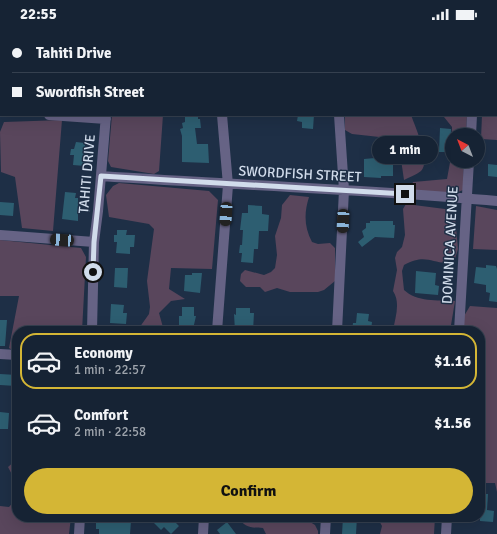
<!DOCTYPE html>
<html lang="en">
<head>
<meta charset="utf-8">
<style>
	:root { --surface:#162334; --page:#232f40; --text:#f1f3f6; --muted:#9ea4ac; --line:#35404f; --accent:#d4b635 }
	body { margin:0; font-family:Signika,sans-serif; background:var(--page); color:var(--text); height:100vh; display:flex; flex-direction:column; font-size:15px; white-space:nowrap }
	* { box-sizing:border-box; margin:0 }
	p { font-size:13px; color:var(--muted) }
	.icon { flex:none; width:22px; height:22px; fill:none; stroke:currentColor; stroke-width:2; stroke-linecap:round; stroke-linejoin:round }
	.map { position:relative; flex:1; overflow:hidden }
	.panel { position:absolute; left:12px; top:298px; width:473px; height:196px; display:flex; flex-direction:column; background:var(--surface); border-radius:16px; box-shadow:0 4px 16px #0002,0 0 0 1px var(--line) }
	.panel>* { flex:none }
	.guide { position:absolute; left:0px; top:0px; width:497px; height:88px; box-shadow:0 4px 16px #0002,0 0 0 1px var(--line); display:grid; align-content:center; height:88px; padding:0 12px; background:var(--surface) }
	.needle { width:26px; rotate:318deg }
	.buttons { position:absolute; left:445px; top:100px; display:grid; gap:8px }
	.buttons a { display:grid; place-items:center; width:40px; height:40px; border-radius:50%; background:var(--surface); box-shadow:0 4px 16px #0002,0 0 0 1px var(--line); font-size:20px }
	.end { position:absolute; width:18px; height:18px; margin:-9px; border:5px solid #d1dceb; background:#111; box-shadow:0 0 0 2px #111 }
	.from { border-radius:50% }
	.bubble { position:absolute; height:28px; border-radius:14px; background:var(--surface); box-shadow:0 4px 16px #0002,0 0 0 1px var(--line); font-size:13px; font-weight:800; line-height:28px; text-align:center }
	.car { position:absolute; width:12px; height:24px; margin:-12px -6px; border-radius:5px; box-shadow:0 0 3px 1px #0007; background:linear-gradient(#222 24%,#8ab4d8 0 40%,#222 0 76%,#8ab4d8 0 86%,#222 0) }
	.guide b { display:flex; align-items:center; gap:14px; height:38px; font-size:15px }
	.guide b+b { border-top:1px solid var(--line) }
	.guide i { width:10px; height:10px; background:var(--text) }
	ul { padding:7px 0 0; list-style:none }
	li { display:flex; align-items:center; gap:12px; height:56px; margin:0 8px 6px; padding:0 4px; border:2px solid transparent; border-radius:16px }
	li div { flex:1 }
	li b { display:block; font-size:15px }
	li em { font-style:normal; font-weight:800 }
	li.current { border-color:var(--accent) }
	li>.icon { width:36px; height:36px; stroke-width:1.5 }
	.cta { display:flex; gap:8px; margin-top:auto; padding:8px 12px }
	.cta a { flex:1; height:46px; border-radius:24px; background:var(--accent); color:#111; font-size:16px; font-weight:800; line-height:46px; text-align:center }
	.status { display:flex; justify-content:space-between; align-items:center; height:28px; padding:0 20px; background:var(--surface); direction:ltr }
	.status svg { height:11px; fill:currentColor }
	.map>svg:first-child { display:block }
</style>
</head>
<body>
<div class="status"><b>22:55</b><svg viewBox="0 0 49 12"><path d="M0 12V9h3v3zM5 12V6h3v6zM10 12V3h3v9zM15 12V0h3v12zM26 1h20v11H26zM47 4h2v5h-2z"/></svg></div>
<div class="map">
<svg width="497" height="506" viewBox="0 0 497 506">
	<rect width="100%" height="100%" fill="#1e2f46"/>
	<path fill="#59465c" d="M 487,0 L 497,0 L 497,112 L 481,111 L 482,87 L 496,87 L 496,1 Z
		M 112,87 L 163,87 L 159,143 L 154,146 L 111,139 L 108,133 Z
		M 345,87 L 411,87 C 415,98 431,134 421,143 C 416,147 409,149 404,152 L 398,111 L 352,106 L 345,102 Z
		M 445,87 L 467,87 L 466,107 L 452,107 L 452,133 L 464,133 L 463,162 L 451,167 L 409,164 L 413,154 L 447,151 L 451,129 L 452,99 L 444,89 Z
		M 62,92 L 53,203 L 22,200 L 15,149 L 1,144 L 0,104 L 4,94 Z
		M 119,155 L 209,163 L 218,172 L 212,241 L 171,240 L 169,261 L 185,271 L 171,273 L 159,285 L 164,303 L 137,303 L 149,286 L 150,279 L 147,253 L 154,201 L 149,196 L 109,189 L 106,167 L 113,158 Z
		M 290,167 L 309,169 C 304,185 304,199 312,214 L 318,216 L 330,215 L 335,220 L 335,253 L 324,262 L 318,264 L 290,264 L 277,260 L 265,264 L 260,259 L 246,259 L 240,253 L 241,246 L 245,242 L 264,247 L 271,244 L 275,240 L 277,227 L 275,208 L 281,190 L 282,177 Z
		M 406,176 L 445,181 L 455,188 L 458,221 L 454,234 C 432,238 428,224 404,237 L 402,243 L 404,262 C 417,274 437,272 455,273 L 450,303 L 393,303 C 395,290 401,275 393,263 L 397,242 L 395,230 L 397,224 L 402,219 L 405,207 L 403,181 Z
		M 476,178 L 497,182 L 497,222 L 473,221 Z
		M 0,212 L 81,220 L 86,229 L 82,303 L 17,303 L 17,325 L 9,320 L 19,268 L 0,268 Z
		M 470,278 L 497,280 L 497,464 L 495,455 L 480,455 L 480,303 L 463,303 L 464,288 Z
		M 17,402 L 17,456 L 8,439 L 16,432 L 11,420 Z
		M 17,470 L 17,489 L 71,489 L 69,506 L 0,506 L 0,478 L 9,479 Z
		M 237,489 L 263,489 L 310,494 L 315,497 L 318,503 L 318,506 L 266,506 L 263,500 C 250,500 245,499 237,489 Z
		M 377,489 L 435,489 L 434,506 L 380,506 L 382,498 Z"/>
	<path fill="#2d5e71" d="M 185,87 L 198,87 L 198,91 L 200,91 L 201,100 L 195,100 L 197,116 L 208,116 L 209,135 L 182,134 L 182,108 L 180,101 L 183,100 L 182,95 L 185,94 Z
		M 298,87 L 314,87 L 313,101 L 302,100 L 302,94 L 297,93 Z
		M 440,100 L 451,101 L 450,124 L 439,124 Z
		M 76,114 L 85,115 L 85,138 L 73,137 L 74,127 L 70,127 L 71,121 L 74,121 Z
		M 375,130 L 393,132 L 393,148 L 381,148 L 381,150 L 364,149 L 364,131 Z
		M 488,136 L 497,137 L 497,149 L 488,148 Z
		M 65,164 L 76,165 L 75,170 L 78,170 L 78,193 L 62,191 Z
		M 0,174 L 14,175 L 13,188 L 0,187 Z
		M 248,177 L 262,178 L 262,186 L 269,187 L 268,203 L 259,203 L 258,221 L 254,221 L 253,235 L 241,234 L 242,225 L 239,225 L 240,217 L 242,217 L 243,202 L 240,202 L 242,185 L 248,185 Z
		M 370,193 L 393,193 L 393,197 L 395,197 L 394,210 L 375,209 L 362,219 L 358,214 L 364,209 L 362,203 L 366,200 L 366,195 L 370,195 Z
		M 117,202 L 127,202 L 126,207 L 135,207 L 134,219 L 130,219 L 130,226 L 116,225 L 117,214 L 114,214 L 114,207 L 117,207 Z
		M 486,237 L 496,238 L 497,241 L 497,274 L 489,273 L 490,265 L 486,264 L 486,257 L 474,255 L 476,239 L 486,240 Z
		M 115,240 L 128,240 L 127,260 L 114,259 Z
		M 416,243 L 436,245 L 435,257 L 439,258 L 438,267 L 415,265 Z
		M 192,245 L 202,245 L 200,265 L 184,263 L 185,247 L 192,247 Z
		M 111,276 L 124,277 L 123,285 L 127,285 L 126,296 L 110,295 Z
		M 182,279 L 194,279 L 194,288 L 196,288 L 193,301 L 181,301 L 182,297 L 179,297 L 179,288 L 182,288 Z
		M 236,280 L 250,280 L 250,285 L 254,285 L 253,303 L 235,303 L 234,286 L 236,287 Z
		M 357,285 L 369,286 L 368,293 L 372,294 L 371,303 L 352,303 L 353,295 L 356,295 Z
		M 0,292 L 7,292 L 5,318 L 0,318 Z
		M 0,346 L 17,347 L 16,358 L 0,357 Z
		M 0,384 L 9,385 L 8,401 L 0,401 Z
		M 480,466 L 488,466 L 487,482 L 494,483 L 493,494 L 480,493 Z
		M 100,489 L 114,489 L 114,491 L 131,493 L 130,506 L 99,506 L 99,501 L 96,501 L 96,495 L 100,495 Z
		M 159,489 L 183,489 L 176,495 L 179,498 L 171,506 L 164,499 L 161,502 L 153,494 Z
		M 343,489 L 357,489 L 356,506 L 342,506 Z
		M 227,494 L 236,506 L 220,506 L 217,502 Z"/>
	<g fill="none" stroke-linecap="round" stroke-linejoin="round">
		<path stroke="#7e8c9f" stroke-width="1.5" stroke-dasharray="2 3" stroke-linecap="butt" d="M 84,182 L 90,183"/>
		<path stroke="#666385" stroke-width="10" d="M 215,0 L 215,1
			M 332,0 L 332,1
			M 113,1 L 113,0
			M 478,1 L 478,0
			M 0,84 L 1,84
			M 49,87 L 106,91
			M 471,107 L 472,87
			M 101,148 C 233,157 365,161 497,173
			M 0,207 L 94,214
			M 92,303 L 94,214 L 98,183 L 106,87
			M 217,303 L 228,157 L 222,87
			M 337,303 L 344,162 L 339,87
			M 459,303 L 469,133
			M 0,326 L 17,327
			M 79,506 L 80,489
			M 203,506 L 204,489
			M 325,506 L 326,489
			M 446,506 L 447,489"/>
	</g>
	<g fill="none" stroke-linecap="round" stroke-linejoin="round">
		<path stroke="#d1dceb" stroke-width="5" d="M 93,244 L 94,214 L 101,148 L 405,166"/>
	</g>
	<g text-anchor="middle" dominant-baseline="central" stroke-width="3" stroke-linejoin="round" paint-order="stroke">
		<g font-size="14" fill="#d1dceb" stroke="#1e2f46">
			<text transform="translate(87 146) rotate(-85)">TAHITI DRIVE</text>
			<text transform="translate(300 146) rotate(3)">SWORDFISH STREET</text>
			<text transform="translate(450 217) rotate(-87)">DOMINICA AVENUE</text>
		</g>
	</g>
</svg>
<div class="buttons">
<a><svg class="needle" viewBox="-14 -14 28 28"><path d="M0-13l5 13h-10z" fill="#e53935"/><path d="M0 13l5-13h-10z" fill="#9ea4ac"/></svg></a>
</div>
<i class="end from" style="left:93px;top:244px"></i>
<i class="end" style="left:405px;top:166px"></i>
<div class="bubble" style="left:372px;top:108px;width:66px">1 min</div>
<i class="car" style="left:226px;top:186px;rotate:184deg"></i>
<i class="car" style="left:343px;top:193px;rotate:183deg"></i>
<i class="car" style="left:62px;top:212px;rotate:274deg"></i>
<div class="guide">
<b><i class="from"></i>Tahiti Drive</b>
<b><i></i>Swordfish Street</b>
</div>
<section class="panel">
<ul>
<li class="current"><svg class="icon" aria-label="car" viewBox="0 0 24 24"><path d="M5 17H2v-5l4-1 3-4h7l3 4 3 1v5h-3M9 17h6M6 11h13"/><circle cx="7" cy="17" r="2"/><circle cx="17" cy="17" r="2"/></svg><div><b>Economy</b><p>1 min · 22:57</p></div><em>$1.16</em></li>
<li><svg class="icon" aria-label="car" viewBox="0 0 24 24"><path d="M5 17H2v-5l4-1 3-4h7l3 4 3 1v5h-3M9 17h6M6 11h13"/><circle cx="7" cy="17" r="2"/><circle cx="17" cy="17" r="2"/></svg><div><b>Comfort</b><p>2 min · 22:58</p></div><em>$1.56</em></li>
</ul>
<div class="cta"><a>Confirm</a></div>
</section>
</div>
</body>
</html>
